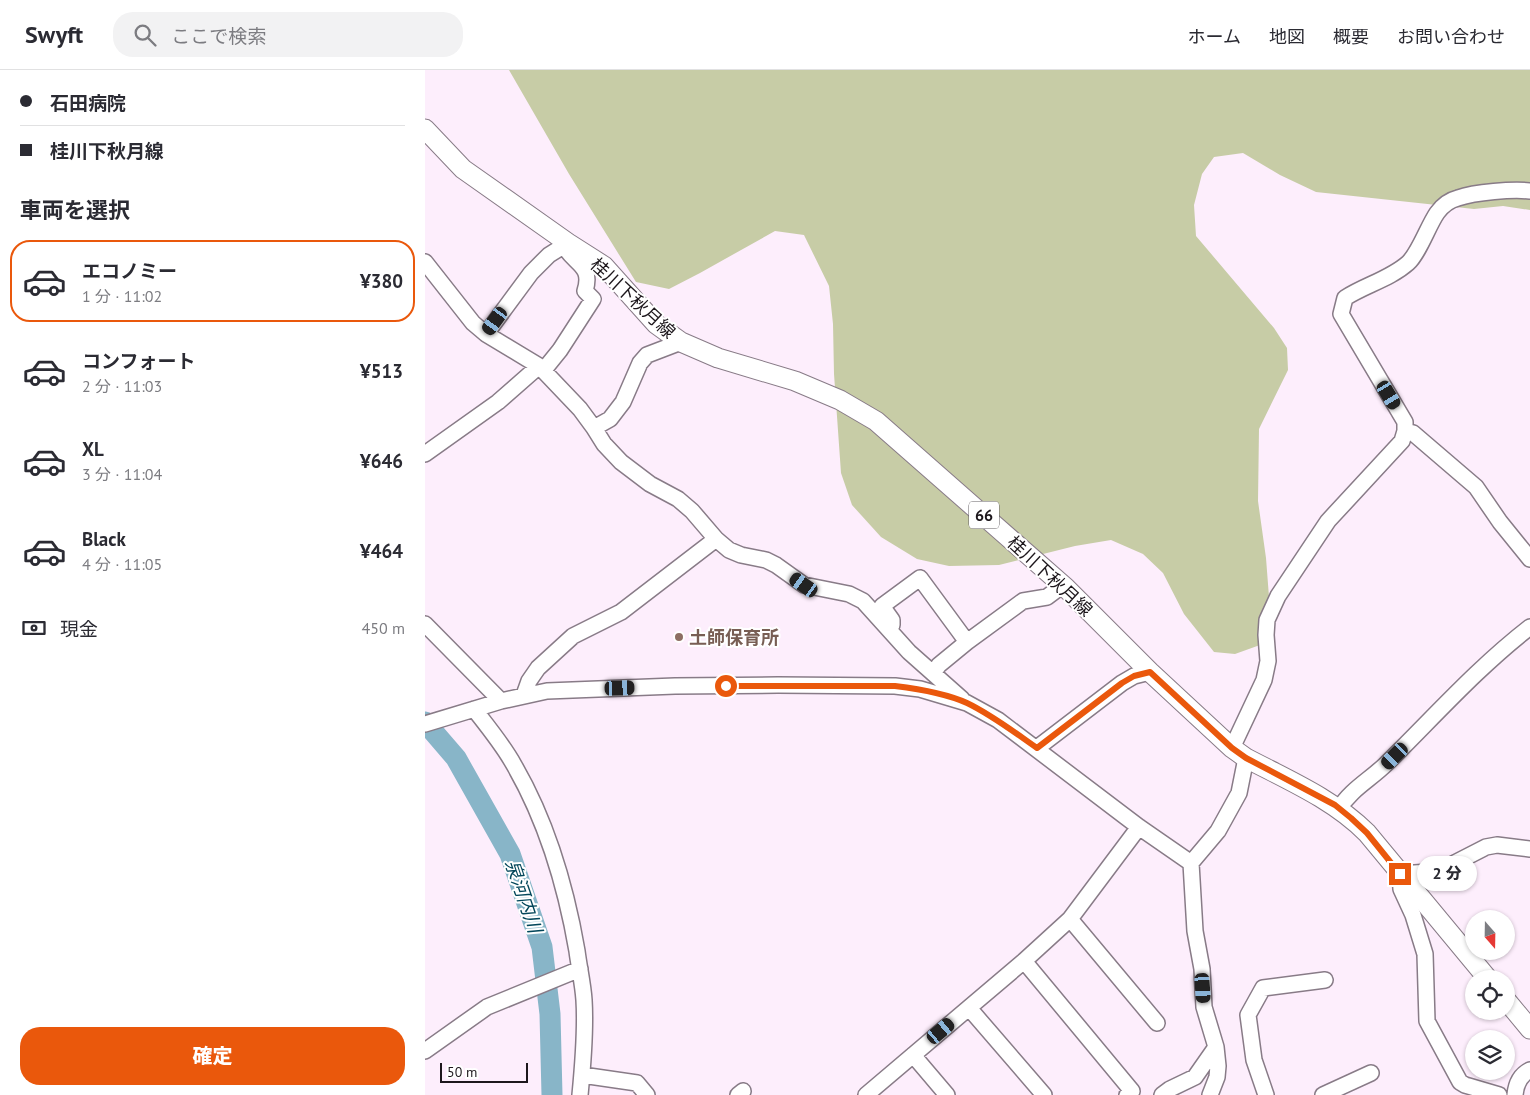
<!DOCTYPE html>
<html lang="ja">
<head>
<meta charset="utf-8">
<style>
	:root { --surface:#fff; --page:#f2f2f3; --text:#2b2b33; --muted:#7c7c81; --line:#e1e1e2; --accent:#ea580c }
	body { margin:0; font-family:"PT Sans","Noto Sans JP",sans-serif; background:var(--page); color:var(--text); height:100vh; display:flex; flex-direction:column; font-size:19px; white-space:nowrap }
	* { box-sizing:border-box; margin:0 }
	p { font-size:16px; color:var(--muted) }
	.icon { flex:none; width:28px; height:28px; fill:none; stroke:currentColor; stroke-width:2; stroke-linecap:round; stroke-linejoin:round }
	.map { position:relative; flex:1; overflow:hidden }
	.details { display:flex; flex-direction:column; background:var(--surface); width:425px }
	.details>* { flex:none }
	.top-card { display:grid; align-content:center; height:110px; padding:0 20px; background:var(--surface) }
	.needle { width:32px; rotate:160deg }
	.tools { position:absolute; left:1040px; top:840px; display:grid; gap:10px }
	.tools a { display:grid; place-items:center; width:50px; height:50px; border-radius:50%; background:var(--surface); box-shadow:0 1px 4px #0004; font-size:25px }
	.scale { position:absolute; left:15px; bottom:12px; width:88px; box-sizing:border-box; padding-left:5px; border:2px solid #1d171c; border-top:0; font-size:14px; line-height:18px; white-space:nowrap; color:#1d171c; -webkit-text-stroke:4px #fff; paint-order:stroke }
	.end { position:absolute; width:22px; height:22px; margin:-11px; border:6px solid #ea580c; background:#fff; box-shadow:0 0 0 2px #fff }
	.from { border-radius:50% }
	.bubble { position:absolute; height:35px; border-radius:18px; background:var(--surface); box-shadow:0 1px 4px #0004; font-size:16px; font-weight:800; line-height:35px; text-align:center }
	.car { position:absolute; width:15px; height:30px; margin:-15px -8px; border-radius:6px; box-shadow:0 0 4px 1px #0007; background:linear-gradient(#222 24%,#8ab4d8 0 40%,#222 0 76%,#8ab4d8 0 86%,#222 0) }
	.top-card b { display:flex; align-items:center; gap:18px; height:48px; font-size:19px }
	.top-card b+b { border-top:1px solid var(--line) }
	.top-card i { width:12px; height:12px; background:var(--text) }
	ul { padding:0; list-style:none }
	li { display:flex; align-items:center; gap:15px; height:82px; margin:0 10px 8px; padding:0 10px; border:2px solid transparent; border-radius:20px }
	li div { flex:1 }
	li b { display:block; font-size:19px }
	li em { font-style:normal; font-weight:800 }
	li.on { border-color:var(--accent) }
	li>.icon { width:45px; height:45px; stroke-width:1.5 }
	h2 { padding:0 20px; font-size:22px; line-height:60px }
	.pay { display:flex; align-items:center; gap:12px; height:55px; padding:0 20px; font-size:19px }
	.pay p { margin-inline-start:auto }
	.cta { display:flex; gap:10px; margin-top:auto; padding:10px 20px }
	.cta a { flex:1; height:58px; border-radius:20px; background:var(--accent); color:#fff; font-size:20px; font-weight:800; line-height:58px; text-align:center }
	header { display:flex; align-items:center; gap:30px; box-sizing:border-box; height:70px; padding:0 25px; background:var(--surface); border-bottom:1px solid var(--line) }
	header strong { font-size:24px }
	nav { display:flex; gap:28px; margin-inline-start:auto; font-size:18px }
	.search { width:350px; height:45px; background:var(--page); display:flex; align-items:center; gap:12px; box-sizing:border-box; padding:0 18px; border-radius:20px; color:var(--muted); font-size:19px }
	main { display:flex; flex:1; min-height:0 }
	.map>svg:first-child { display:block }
</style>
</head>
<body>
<header>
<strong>Swyft</strong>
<div class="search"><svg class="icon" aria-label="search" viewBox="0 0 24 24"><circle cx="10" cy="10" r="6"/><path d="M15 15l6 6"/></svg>ここで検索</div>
<nav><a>ホーム</a><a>地図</a><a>概要</a><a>お問い合わせ</a></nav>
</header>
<main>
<section class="details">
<div class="top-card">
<b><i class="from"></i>石田病院</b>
<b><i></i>桂川下秋月線</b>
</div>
<h2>車両を選択</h2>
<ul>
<li class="on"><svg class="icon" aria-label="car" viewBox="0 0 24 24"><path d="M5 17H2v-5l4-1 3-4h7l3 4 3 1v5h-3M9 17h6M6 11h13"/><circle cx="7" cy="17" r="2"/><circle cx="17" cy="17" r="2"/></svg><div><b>エコノミー</b><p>1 分 · 11:02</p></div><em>¥380</em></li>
<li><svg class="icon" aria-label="car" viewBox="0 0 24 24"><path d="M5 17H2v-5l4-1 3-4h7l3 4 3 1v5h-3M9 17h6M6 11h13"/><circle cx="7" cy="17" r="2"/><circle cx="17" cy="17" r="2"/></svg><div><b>コンフォート</b><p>2 分 · 11:03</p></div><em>¥513</em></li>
<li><svg class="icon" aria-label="car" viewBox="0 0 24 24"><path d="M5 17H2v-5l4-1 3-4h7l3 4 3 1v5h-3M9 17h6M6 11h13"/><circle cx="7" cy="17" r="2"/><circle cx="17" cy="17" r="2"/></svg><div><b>XL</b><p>3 分 · 11:04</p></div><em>¥646</em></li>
<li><svg class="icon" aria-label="car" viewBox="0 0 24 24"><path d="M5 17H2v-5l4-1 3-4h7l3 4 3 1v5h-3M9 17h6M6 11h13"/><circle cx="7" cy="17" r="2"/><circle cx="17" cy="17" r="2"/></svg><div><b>Black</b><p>4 分 · 11:05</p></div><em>¥464</em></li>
</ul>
<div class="pay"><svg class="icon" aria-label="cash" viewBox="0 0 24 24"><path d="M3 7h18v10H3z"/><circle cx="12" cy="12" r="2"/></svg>現金<p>450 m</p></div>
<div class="cta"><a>確定</a></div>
</section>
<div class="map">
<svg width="1105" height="1025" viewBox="0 0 1105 1025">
	<rect width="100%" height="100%" fill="#fdeefc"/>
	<path fill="#c7cca6" d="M 84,0 L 1105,0 L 1105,140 L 1078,136 L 1049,139 L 891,122 L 855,105 L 818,83 L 789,87 L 777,104 L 769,135 L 771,166 L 849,258 L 862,278 L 863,300 L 834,359 L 833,431 L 841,488 L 846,553 L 835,575 L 810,584 L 789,582 L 759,544 L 738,503 L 718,484 L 686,470 L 650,476 L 574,495 L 524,496 L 492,489 L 456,467 L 427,435 L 416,403 L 409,304 L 408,254 L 404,216 L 379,165 L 350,161 L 275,203 L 244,219 L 211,212 L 144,104 Z"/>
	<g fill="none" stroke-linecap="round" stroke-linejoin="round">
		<path stroke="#88b5c8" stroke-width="21" d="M 0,652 L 31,688 L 85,784 L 117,877 L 125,944 L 127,1025"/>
		<g stroke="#887b87" stroke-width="18">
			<path id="minor" d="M 0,192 L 48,253 L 61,264 L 114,296 L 155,339 L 169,358 L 179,374 L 196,392 L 225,414 L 253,429 L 267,441 L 291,469 L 304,480 L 316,485 L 341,490 L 351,495 L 379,515 L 424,524 L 438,531 L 484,582 L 537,629
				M 61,264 L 106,203 L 124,185 L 143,173
				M 118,301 L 135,280 L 168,229 L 160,221 C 168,195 150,195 139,176
				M 169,358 L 185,349 L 198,332 L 215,293 L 222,285 L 256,272
				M 980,361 L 988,363 L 1051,417 L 1075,452 L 1105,489
				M 0,384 L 73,332 L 114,296
				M 0,554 L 76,631
				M 467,555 L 467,550 L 457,536 L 495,508 L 542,572 L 514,595 L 508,603
				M 542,572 L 598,531 L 622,527 L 638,515
				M 99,625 L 104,611 L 113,598 L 148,566 L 196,542 L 291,469
				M 49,639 C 63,657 78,675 89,695 C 122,752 141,817 152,881 C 154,897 158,914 159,930 C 161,961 158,994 155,1025
				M 0,654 L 76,631 L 122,621 L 250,616 L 353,615 L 470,616 L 495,619 L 542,633 L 573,650 L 714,757 L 766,793
				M 612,678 L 697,613 L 709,606 L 725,602
				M 807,678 L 839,610 L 843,591 L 841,565 L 842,550 L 853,526 L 903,451 L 977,371 L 980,361 L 980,352 L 916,244 L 920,228 C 940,215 965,209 983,193 C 994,183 1003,156 1012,143 C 1017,136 1025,130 1033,128 C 1050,122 1088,119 1105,121
				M 914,739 C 925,720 946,709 961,694 C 1008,648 1052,598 1105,557
				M 645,849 L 732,953
				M 599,891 L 707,1021 L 702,1025
				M 544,938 L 619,1025
				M 0,981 L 62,937 L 155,899
				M 488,985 L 522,1025
				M 157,1005 L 212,1013 L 222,1025
				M 313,1025 L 318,1021
				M 441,1025 L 599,891 L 645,849 L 714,757
				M 737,1025 L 745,1019 L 770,1007 L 791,977
				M 785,1025 L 792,1007 L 793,996 L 791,977 L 779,937 L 777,899 L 770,861 L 766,793 L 793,761 L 814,723 L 821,688
				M 841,1025 L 829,990 L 823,945 L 838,918 L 900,910
				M 898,1025 L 946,1003
				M 1074,1025 L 1040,1015 L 1035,1012 L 1002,951 L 1000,884 L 988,845 L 976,819 L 975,804 L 1004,802 L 1022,797 L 1061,777 L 1072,775 L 1105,779
				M 1090,1025 C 1091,1014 1095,1005 1105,1000"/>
		</g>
		<g stroke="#887b87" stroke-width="21">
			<path id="major" d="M 0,59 L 38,99 L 143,173 L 179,196 L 231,254 L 256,272 L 293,288 L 370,311 L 415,330 L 451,351 L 641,518 L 725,602 L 807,678 L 821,688 C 863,710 908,729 942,763 L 1063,909
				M 1081,930 L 1105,959"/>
		</g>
		<use href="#minor" stroke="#fff" stroke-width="15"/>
		<use href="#major" stroke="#fff" stroke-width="19"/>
	</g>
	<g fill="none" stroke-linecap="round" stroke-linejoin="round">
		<path stroke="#ea580c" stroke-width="6" d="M 301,616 L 470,616 C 494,619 520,623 542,633 C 567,645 589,662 612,678 L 697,613 L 709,606 L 725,602 L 807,678 L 821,688 L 910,735 L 926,748 L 942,763 L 975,804"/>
	</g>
	<circle fill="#8d6e63" stroke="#fff" stroke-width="2" cx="254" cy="567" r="5"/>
	<g text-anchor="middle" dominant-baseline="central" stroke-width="4" stroke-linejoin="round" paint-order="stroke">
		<rect fill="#fff" stroke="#615d60" stroke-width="1" x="544" y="431.5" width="30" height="27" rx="4"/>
		<g font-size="16" font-weight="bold" fill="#1d171c">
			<text x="559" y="445">66</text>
		</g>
		<g font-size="18" fill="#1d171c" stroke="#fff">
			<text transform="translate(208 228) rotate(43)">桂川下秋月線</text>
			<text transform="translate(625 506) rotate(43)">桂川下秋月線</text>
		</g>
		<g font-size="18" font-weight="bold" fill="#785e54" stroke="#fff" text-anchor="start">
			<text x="264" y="567">土師保育所</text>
		</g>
		<g font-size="19" font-style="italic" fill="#03465a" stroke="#fff">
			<text transform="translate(99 826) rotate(71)">泉河内川</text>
		</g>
	</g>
</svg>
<div class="tools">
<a><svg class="needle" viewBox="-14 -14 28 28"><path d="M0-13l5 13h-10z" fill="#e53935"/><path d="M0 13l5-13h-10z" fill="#7c7c81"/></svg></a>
<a><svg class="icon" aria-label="locate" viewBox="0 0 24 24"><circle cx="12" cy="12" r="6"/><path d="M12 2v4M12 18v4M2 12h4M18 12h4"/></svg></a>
<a><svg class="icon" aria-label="layers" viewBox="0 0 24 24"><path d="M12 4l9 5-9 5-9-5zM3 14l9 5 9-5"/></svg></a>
</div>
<div class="scale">50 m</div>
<i class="end from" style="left:301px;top:616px"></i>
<i class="end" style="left:975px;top:804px"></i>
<div class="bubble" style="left:992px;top:786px;width:60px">2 分</div>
<i class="car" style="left:70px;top:251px;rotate:216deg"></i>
<i class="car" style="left:964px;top:325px;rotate:149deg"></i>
<i class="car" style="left:379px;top:515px;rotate:305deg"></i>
<i class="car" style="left:195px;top:618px;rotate:88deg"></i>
<i class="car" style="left:970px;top:686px;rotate:225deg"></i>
<i class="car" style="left:778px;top:918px;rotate:176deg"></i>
<i class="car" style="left:516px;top:961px;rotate:50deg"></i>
</div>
</main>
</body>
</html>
